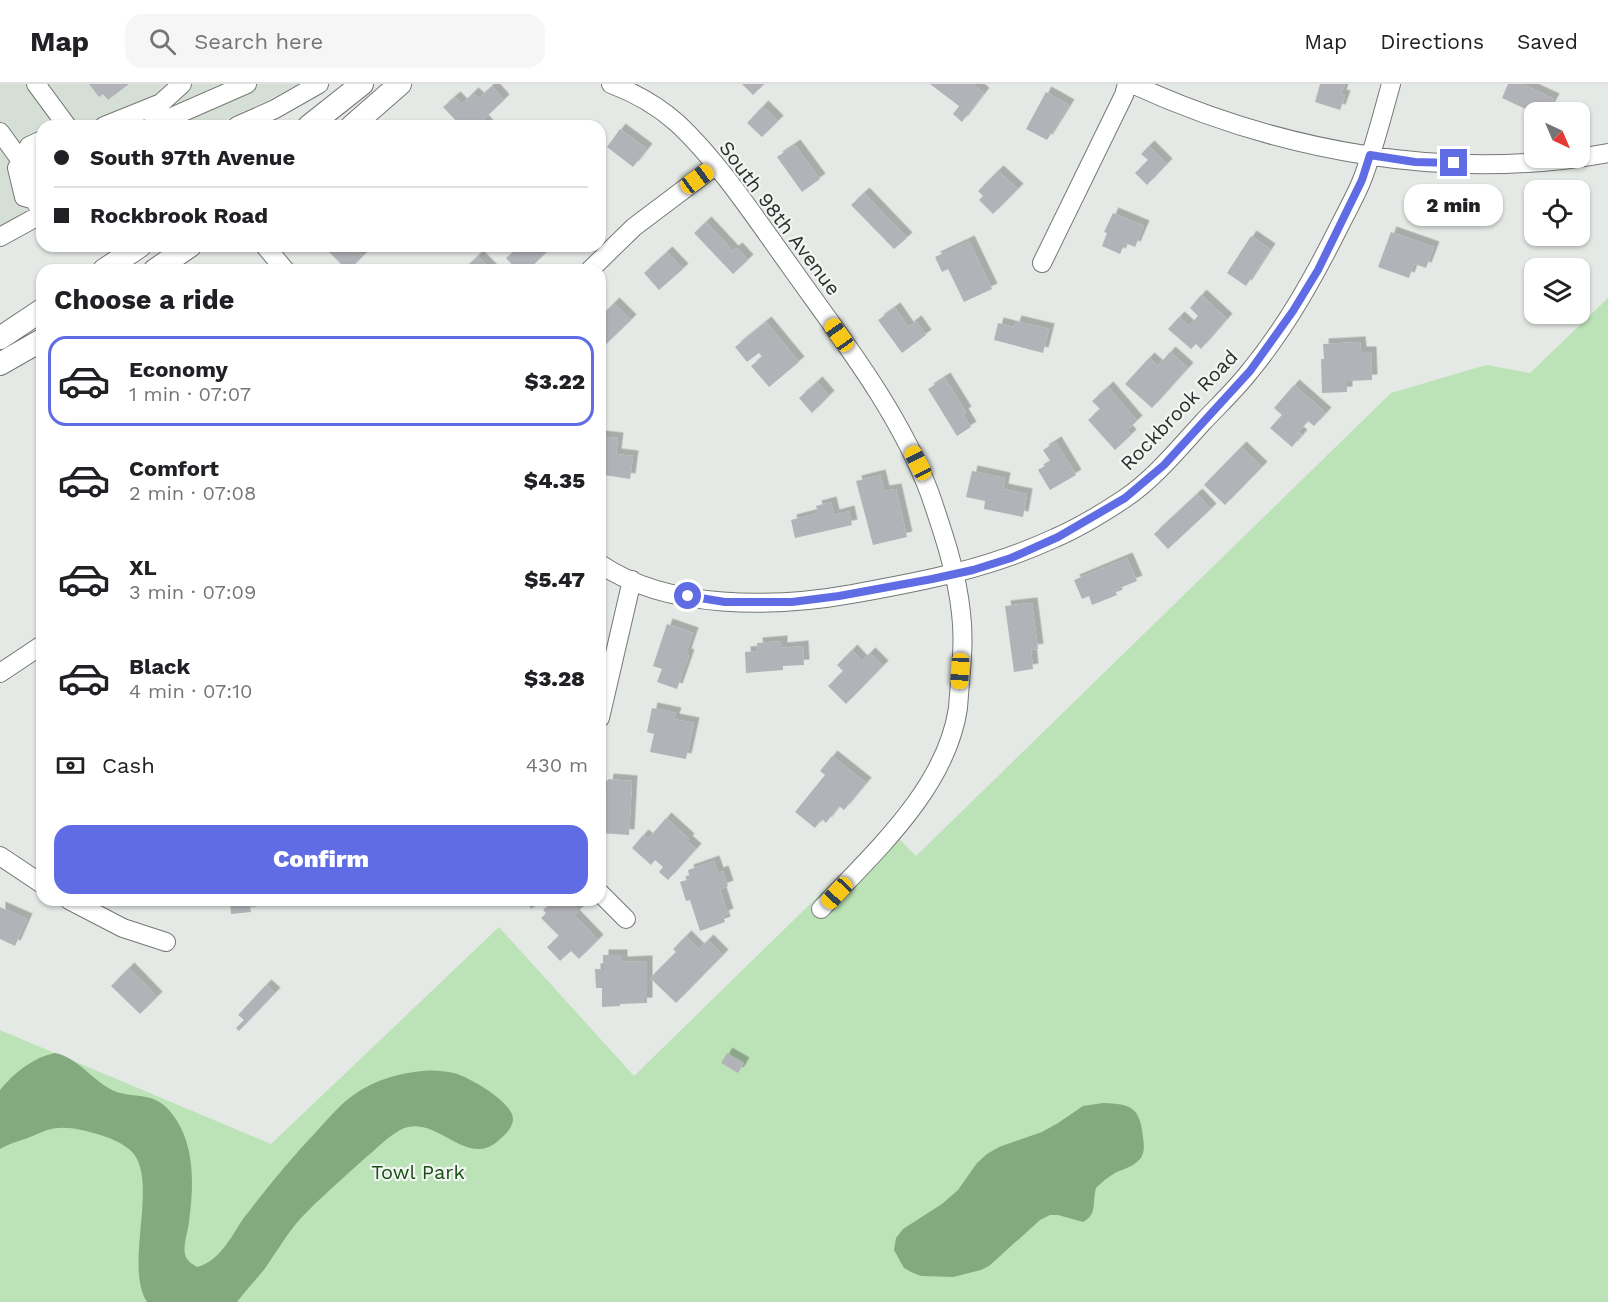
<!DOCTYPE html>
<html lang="en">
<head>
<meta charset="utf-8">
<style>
	:root { --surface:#fff; --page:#f6f6f6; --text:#202124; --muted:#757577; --line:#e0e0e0; --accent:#5f6ce4 }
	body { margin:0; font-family:"Work Sans",sans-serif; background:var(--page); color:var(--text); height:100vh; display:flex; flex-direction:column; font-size:22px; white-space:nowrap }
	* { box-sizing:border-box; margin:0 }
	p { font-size:20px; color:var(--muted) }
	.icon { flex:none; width:33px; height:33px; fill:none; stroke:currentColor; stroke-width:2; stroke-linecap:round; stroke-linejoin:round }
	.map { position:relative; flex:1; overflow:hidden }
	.details { position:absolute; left:36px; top:180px; width:570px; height:642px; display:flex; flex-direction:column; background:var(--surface); border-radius:18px; box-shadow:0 2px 4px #0004 }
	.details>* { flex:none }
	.hud { position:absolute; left:36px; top:36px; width:570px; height:132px; border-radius:18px; box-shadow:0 2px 4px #0004; display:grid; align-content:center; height:132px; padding:0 18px; background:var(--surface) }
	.needle { width:39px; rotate:136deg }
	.controls { position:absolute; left:1524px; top:18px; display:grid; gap:12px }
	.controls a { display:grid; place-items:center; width:66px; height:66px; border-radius:12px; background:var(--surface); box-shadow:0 2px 4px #0004; font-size:30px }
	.end { position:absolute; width:27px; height:27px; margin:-14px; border:8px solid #5f6ce4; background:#fff; box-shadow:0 0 0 3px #fff }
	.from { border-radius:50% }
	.bubble { position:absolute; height:42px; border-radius:18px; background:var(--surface); box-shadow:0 2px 4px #0004; font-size:20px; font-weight:800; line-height:42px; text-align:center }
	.car { position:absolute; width:18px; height:36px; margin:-18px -9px; border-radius:8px; box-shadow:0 0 4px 2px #0007; background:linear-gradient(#f5c518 24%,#345 0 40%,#f5c518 0 76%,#345 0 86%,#f5c518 0) }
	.hud b { display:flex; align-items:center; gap:21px; height:57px; font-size:22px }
	.hud b+b { border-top:2px solid var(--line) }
	.hud i { width:15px; height:15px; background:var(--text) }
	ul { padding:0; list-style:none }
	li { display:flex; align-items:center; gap:18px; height:90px; margin:0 12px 9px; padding:0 6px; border:3px solid transparent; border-radius:18px }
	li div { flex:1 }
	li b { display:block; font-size:22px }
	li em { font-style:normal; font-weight:800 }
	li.current { border-color:var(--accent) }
	li>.icon { width:54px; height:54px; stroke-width:1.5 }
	h2 { padding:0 18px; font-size:27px; line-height:72px }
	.pay { display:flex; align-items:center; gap:15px; height:66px; padding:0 18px; font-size:22px }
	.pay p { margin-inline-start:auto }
	.action { display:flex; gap:12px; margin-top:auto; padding:12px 18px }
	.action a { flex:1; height:69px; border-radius:18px; background:var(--accent); color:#fff; font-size:24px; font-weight:800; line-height:69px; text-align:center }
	header { display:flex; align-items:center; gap:36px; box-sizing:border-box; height:84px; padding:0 30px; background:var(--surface); border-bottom:2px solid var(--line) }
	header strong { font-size:28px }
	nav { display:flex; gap:33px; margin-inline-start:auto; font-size:21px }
	.search { width:420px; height:54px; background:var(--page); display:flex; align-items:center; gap:15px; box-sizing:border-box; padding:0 21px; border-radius:18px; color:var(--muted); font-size:22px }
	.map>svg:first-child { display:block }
</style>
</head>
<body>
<header>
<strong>Map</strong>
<div class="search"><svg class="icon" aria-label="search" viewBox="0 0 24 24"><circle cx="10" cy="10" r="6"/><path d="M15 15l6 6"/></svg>Search here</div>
<nav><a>Map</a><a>Directions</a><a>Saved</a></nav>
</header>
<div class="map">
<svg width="1608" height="1218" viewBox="0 0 1608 1218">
	<defs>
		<filter id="shadow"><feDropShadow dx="5.5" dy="-5.5" stdDeviation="0" flood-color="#0004"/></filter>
	</defs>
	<rect width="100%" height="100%" fill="#e5e9e5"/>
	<path fill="#d6dfd5" d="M 0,0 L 301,0 L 213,42 L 42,42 L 42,122 L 0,144 Z"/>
	<path fill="#bce2b7" d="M 1608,214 L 1608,1218 L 0,1218 L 0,946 L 271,1060 L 499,843 L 634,992 L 888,744 L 916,772 L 1391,309 L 1486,281 L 1530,289 Z"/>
	<path fill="#83a97e" d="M 55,969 C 78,974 91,995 112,1006 C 131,1015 150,1007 167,1024 C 196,1055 194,1099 189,1138 C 188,1147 183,1161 185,1170 C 186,1176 192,1180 197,1183 C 220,1177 231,1153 243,1135 C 266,1105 290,1075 316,1048 C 328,1035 340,1020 355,1010 C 375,996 399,989 423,987 C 433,986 444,987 454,989 C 469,993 513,1018 513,1035 C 513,1044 504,1052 498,1057 C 466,1085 437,1030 402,1045 C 388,1052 375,1066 363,1076 C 342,1095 320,1114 300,1135 C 287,1150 277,1167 266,1183 C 257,1195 246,1206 237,1218 L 147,1218 C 123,1181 161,1093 130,1066 C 121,1058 108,1053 97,1050 C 80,1045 64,1041 47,1046 C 41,1048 36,1051 30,1053 C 20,1057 10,1059 0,1065 L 0,1006 C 15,988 32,974 55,969 Z
		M 1103,1019 C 1131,1020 1140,1023 1143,1053 C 1144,1061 1145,1069 1140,1075 C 1133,1083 1123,1085 1115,1089 C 1108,1093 1102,1098 1096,1104 C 1092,1118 1098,1130 1083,1138 L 1058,1131 L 1050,1131 L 1040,1136 L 989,1182 L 981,1186 L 953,1193 L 921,1192 L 911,1188 L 904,1184 L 894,1166 L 896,1154 L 903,1145 L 942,1120 L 958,1106 L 977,1079 L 987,1070 L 999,1063 L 1042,1048 L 1058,1039 L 1083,1022 Z"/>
	<path fill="#b2b3b8" filter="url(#shadow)" d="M 89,0 L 129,0 L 108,16 L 103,10 L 99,13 Z
		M 742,0 L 764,0 L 753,11 Z
		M 930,0 L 972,0 L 984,9 L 962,38 L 953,30 L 959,22 Z
		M 1320,0 L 1345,0 L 1341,11 L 1345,12 L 1340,26 L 1315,18 Z
		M 1508,0 L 1522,0 L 1554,15 L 1547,28 L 1534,29 L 1502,14 Z
		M 492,2 L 504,16 L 483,36 L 488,42 L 461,42 L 443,23 L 455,13 L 462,20 L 473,9 L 479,14 Z
		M 1046,8 L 1069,21 L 1047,56 L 1026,45 Z
		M 763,22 L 778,37 L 762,53 L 747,39 Z
		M 620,45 L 647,65 L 633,83 L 607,63 Z
		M 795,61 L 820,95 L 802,108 L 777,73 Z
		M 1149,62 L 1167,80 L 1147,101 L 1135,89 L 1148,76 L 1141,70 Z
		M 998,87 L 1018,105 L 993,130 L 979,116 L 983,112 L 978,107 Z
		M 864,109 L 907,154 L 894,165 L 851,121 Z
		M 1113,129 L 1144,142 L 1135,163 L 1125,159 L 1120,170 L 1102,162 L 1107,149 L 1104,148 Z
		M 706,138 L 733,167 L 737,164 L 748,176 L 733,190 L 694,149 Z
		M 1391,148 L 1434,163 L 1426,184 L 1414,180 L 1409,194 L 1378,183 Z
		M 1251,152 L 1270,165 L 1246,202 L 1227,189 Z
		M 969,157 L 992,205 L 964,218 L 948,185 L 942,188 L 935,173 Z
		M 333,162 L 352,162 L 363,172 L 349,186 L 347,186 L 328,167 Z
		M 514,162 L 546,162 L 549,166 L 528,186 L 517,186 L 506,174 L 517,164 Z
		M 667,168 L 683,185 L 659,206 L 644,189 Z
		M 478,172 L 492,186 L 463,186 Z
		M 1201,211 L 1227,235 L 1201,265 L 1196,260 L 1191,265 L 1168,245 L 1179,233 L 1189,242 L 1198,232 L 1190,224 Z
		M 614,219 L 631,236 L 600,266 L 600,233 Z
		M 895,224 L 908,243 L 916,237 L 926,251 L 902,269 L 878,236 Z
		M 1016,237 L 1049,245 L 1043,269 L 994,256 L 998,239 L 1014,243 Z
		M 766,238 L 799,278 L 769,303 L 751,282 L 762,273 L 759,269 L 747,278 L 735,263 Z
		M 1360,258 L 1361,268 L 1371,268 L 1372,296 L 1347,297 L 1347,308 L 1322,309 L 1321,275 L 1324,275 L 1323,260 Z
		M 1170,268 L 1188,284 L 1152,324 L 1125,300 L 1149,274 L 1158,282 Z
		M 945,294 L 966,328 L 963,330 L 971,343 L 957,352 L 928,305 Z
		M 817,298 L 829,312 L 812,329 L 799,314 Z
		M 1294,301 L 1326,329 L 1314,342 L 1308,337 L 1298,348 L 1302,351 L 1292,363 L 1270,344 L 1282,331 L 1274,324 Z
		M 1108,303 L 1137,337 L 1127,346 L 1131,351 L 1115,366 L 1088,336 L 1100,325 L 1092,317 Z
		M 600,352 L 618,354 L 616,370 L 633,372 L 630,395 L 604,391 L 604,389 L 600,388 Z
		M 1056,358 L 1076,391 L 1050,406 L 1038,386 L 1051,378 L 1043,366 Z
		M 1241,363 L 1262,383 L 1225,421 L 1204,401 Z
		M 972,387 L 1005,394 L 1003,405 L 1027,410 L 1023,433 L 984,425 L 985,417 L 966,413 Z
		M 880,391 L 884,407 L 896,405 L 907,453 L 873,461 L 856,397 Z
		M 1197,410 L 1211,425 L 1168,465 L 1154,450 Z
		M 831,418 L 834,431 L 849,427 L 852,441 L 795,454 L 791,436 L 818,429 L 816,422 Z
		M 1127,474 L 1137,497 L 1115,506 L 1117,511 L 1092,521 L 1089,512 L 1082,515 L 1074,496 Z
		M 1032,519 L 1038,565 L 1031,566 L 1033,585 L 1014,588 L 1005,522 Z
		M 667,540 L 693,549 L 686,570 L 689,571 L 677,605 L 657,598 L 662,585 L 653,582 Z
		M 782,557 L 782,564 L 803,562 L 804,581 L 783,582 L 783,586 L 746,589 L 745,568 L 758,567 L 757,559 Z
		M 852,566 L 862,577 L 870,569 L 883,582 L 846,620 L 828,602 L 843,587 L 837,581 Z
		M 652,624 L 676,629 L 674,635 L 694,639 L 686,675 L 650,668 L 654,650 L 647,648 Z
		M 832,672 L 866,699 L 844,726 L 839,722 L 826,739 L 822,735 L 815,744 L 795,728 L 825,691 L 820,687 Z
		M 608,695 L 632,697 L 629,751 L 600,749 L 600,702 L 607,702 Z
		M 666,734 L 689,755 L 687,757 L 696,765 L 668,796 L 659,788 L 663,783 L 655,776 L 651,781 L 632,764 L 643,751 L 648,755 Z
		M 714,777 L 718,789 L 723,787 L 728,802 L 720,805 L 728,830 L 723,832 L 725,838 L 700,847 L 690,816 L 686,817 L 680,798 L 690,795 L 688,786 Z
		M 230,816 L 242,816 L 242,822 L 250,822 L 251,828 L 231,830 Z
		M 526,816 L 545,816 L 531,825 Z
		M 554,816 L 569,816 L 579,827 L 574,831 L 598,856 L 579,875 L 571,867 L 560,877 L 547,863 L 559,852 L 541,834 L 546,829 L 543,826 Z
		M 0,823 L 27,835 L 15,862 L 0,855 Z
		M 686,852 L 699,865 L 708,856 L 723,871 L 676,919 L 650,894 L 676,868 L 673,865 Z
		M 603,871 L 622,871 L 622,878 L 647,877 L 647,919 L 620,920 L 620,922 L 602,923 L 602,904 L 596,904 L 595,885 L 603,885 Z
		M 129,884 L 157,913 L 140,930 L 111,902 Z
		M 266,901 L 275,909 L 239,947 L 236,944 L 244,936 L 238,931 Z
		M 727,969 L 744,979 L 738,989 L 721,979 Z"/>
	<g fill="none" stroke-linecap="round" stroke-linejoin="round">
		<g stroke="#757875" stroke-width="20">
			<path id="minor" d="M 36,0 L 67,42
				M 611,0 C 635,9 658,22 677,39 C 718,77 757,136 790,182 C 841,254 899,327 930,410 C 943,448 957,489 961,529 C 965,560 960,593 958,624 C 946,705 874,768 821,825
				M 1132,0 C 1278,67 1448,99 1608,69
				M 104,42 L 161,19 L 182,0
				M 151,42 L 247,0
				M 237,42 L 275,25 L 319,0
				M 0,48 L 21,77
				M 42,56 L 29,62 L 17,84 L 24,113 L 34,116 L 42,129
				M 34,116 L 38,107 L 33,88 L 42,73
				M 0,153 L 42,130
				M 265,162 L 285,186
				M 1042,179 L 1124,11 L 1127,0
				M 590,186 L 634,143 L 715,82
				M 600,480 C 668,526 774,524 852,510 C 924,497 988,485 1055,454 C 1078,444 1103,429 1124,415 C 1154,395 1179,364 1203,338 C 1219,321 1236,305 1250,287 C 1287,242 1315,191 1341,139 C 1348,125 1356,111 1362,96 C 1374,65 1382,32 1391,0
				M 0,589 L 42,561
				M 600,634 L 632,496
				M 0,772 L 42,800
				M 600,809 L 626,835
				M 69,816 L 123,844 L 166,858"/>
		</g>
		<g stroke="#757875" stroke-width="24">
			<path id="major" d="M 309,42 L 362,0
				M 352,42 L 400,0
				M 104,186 L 140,162
				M 155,186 L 190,162
				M 0,254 L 42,226
				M 0,280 L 42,256"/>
		</g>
		<use href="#minor" stroke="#fff" stroke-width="18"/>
		<use href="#major" stroke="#fff" stroke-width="22"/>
	</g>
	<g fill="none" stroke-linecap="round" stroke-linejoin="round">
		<path stroke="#5f6ce4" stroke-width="8" d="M 688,512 L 725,518 L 792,518 L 839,512 L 932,495 L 973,486 L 1011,474 L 1058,453 L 1125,414 L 1164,381 L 1250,287 L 1293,227 L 1318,186 L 1362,96 L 1370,71 L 1415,78 L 1454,79"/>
	</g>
	<g text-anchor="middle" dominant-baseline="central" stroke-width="4.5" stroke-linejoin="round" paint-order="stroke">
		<g font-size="20" fill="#2d2e2d" stroke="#f2f6f2">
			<text transform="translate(780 134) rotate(53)">South 98th Avenue</text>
			<text transform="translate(1179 326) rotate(-46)">Rockbrook Road</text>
		</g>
		<g font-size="20" fill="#194e14" stroke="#f2f6f2">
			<text x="418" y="1088">Towl Park</text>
		</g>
	</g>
</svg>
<div class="controls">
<a><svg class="needle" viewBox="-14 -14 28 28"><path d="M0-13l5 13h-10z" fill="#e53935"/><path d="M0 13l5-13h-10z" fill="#757577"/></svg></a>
<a><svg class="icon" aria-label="locate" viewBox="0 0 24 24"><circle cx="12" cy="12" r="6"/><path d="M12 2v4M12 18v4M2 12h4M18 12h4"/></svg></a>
<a><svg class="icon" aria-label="layers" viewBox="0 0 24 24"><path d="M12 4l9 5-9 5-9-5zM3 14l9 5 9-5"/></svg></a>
</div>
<i class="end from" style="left:688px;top:512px"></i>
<i class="end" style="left:1454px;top:79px"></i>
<div class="bubble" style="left:1404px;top:100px;width:99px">2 min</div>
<i class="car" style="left:697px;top:95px;rotate:54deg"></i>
<i class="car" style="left:839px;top:251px;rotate:325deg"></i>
<i class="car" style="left:918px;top:379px;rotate:333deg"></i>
<i class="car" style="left:960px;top:587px;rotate:183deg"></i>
<i class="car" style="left:837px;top:809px;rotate:223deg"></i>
<div class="hud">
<b><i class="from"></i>South 97th Avenue</b>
<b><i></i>Rockbrook Road</b>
</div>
<section class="details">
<h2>Choose a ride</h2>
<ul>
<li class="current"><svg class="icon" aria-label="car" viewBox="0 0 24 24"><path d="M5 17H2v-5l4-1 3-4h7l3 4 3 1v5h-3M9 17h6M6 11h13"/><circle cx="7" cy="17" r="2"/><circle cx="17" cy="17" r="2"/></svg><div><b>Economy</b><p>1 min · 07:07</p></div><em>$3.22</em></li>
<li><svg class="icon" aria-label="car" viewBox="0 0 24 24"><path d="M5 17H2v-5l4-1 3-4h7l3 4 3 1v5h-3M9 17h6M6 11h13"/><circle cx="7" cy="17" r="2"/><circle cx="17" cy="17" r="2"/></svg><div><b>Comfort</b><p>2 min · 07:08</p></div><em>$4.35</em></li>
<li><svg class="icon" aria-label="car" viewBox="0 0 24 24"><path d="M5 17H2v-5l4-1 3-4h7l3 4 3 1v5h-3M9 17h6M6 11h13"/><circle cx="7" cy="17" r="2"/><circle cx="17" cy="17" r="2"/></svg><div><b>XL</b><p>3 min · 07:09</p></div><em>$5.47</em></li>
<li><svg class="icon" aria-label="car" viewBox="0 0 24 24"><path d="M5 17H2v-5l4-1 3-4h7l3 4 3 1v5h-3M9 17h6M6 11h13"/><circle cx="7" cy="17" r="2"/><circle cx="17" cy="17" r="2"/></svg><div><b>Black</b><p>4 min · 07:10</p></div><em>$3.28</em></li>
</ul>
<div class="pay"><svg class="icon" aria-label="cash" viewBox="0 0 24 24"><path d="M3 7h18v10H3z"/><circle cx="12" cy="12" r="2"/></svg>Cash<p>430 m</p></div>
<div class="action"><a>Confirm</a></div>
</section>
</div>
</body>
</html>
